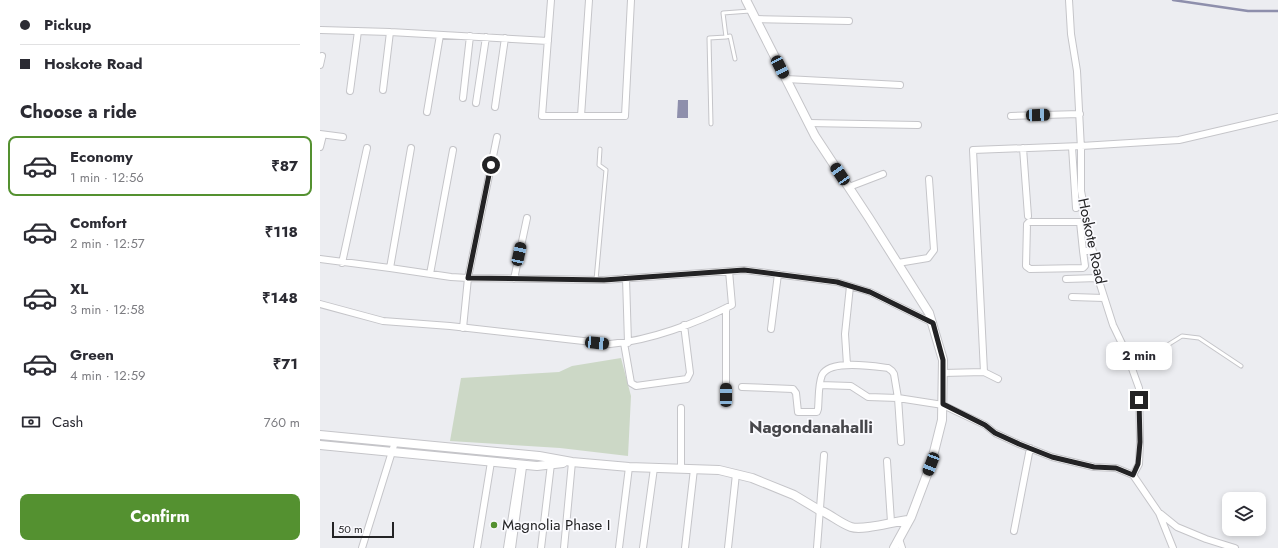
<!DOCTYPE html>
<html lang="en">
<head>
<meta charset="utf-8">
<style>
	:root { --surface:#fff; --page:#f7f7f7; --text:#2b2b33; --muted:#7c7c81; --line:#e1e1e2; --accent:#549130 }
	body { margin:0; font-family:Jost,sans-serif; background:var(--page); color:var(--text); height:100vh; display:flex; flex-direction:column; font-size:15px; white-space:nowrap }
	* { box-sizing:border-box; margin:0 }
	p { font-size:13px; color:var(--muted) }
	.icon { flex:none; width:22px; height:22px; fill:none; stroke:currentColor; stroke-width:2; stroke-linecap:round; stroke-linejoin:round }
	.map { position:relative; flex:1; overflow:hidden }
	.sheet { display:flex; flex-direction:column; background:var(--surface); width:320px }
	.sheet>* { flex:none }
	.guide { display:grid; align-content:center; height:88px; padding:0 20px; background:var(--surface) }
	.tools { position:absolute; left:902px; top:492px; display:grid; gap:8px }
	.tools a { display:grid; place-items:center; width:44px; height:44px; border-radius:8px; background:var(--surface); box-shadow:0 2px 6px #0003; font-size:20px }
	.scale { position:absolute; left:12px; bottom:10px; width:62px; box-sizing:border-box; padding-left:4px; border:2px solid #232325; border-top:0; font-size:11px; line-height:14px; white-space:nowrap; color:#232325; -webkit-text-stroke:3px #fafafe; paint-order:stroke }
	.end { position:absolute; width:18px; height:18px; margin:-9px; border:5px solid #232325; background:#fff; box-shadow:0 0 0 2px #fff }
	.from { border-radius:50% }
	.bubble { position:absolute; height:28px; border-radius:8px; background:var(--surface); box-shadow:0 2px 6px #0003; font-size:13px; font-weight:700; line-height:28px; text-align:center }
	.car { position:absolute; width:12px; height:24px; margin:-12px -6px; border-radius:5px; box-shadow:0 0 3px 1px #0007; background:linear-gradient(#222 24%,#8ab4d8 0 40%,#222 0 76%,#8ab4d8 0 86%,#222 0) }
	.guide b { display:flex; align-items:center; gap:14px; height:38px; font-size:15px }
	.guide b+b { border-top:1px solid var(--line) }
	.guide i { width:10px; height:10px; background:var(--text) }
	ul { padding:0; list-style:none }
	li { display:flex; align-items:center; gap:12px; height:60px; margin:0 8px 6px; padding:0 12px; border:2px solid transparent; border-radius:8px }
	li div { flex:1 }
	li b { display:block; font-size:15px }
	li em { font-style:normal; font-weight:700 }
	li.active { border-color:var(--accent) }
	li>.icon { width:36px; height:36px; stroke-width:1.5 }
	h2 { padding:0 20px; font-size:18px; line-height:48px }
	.pay { display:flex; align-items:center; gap:10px; height:44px; padding:0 20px; font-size:15px }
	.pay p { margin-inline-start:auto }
	.primary-button { display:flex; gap:8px; margin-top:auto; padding:8px 20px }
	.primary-button a { flex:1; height:46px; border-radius:8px; background:var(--accent); color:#fff; font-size:16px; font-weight:700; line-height:46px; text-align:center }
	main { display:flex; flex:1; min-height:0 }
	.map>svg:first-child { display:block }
</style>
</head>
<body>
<main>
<section class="sheet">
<div class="guide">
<b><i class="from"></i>Pickup</b>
<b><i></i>Hoskote Road</b>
</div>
<h2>Choose a ride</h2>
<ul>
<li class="active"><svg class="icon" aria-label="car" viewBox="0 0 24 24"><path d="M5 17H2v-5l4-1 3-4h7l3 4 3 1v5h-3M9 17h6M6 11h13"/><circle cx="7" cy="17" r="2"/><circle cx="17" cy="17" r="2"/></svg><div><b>Economy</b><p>1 min · 12:56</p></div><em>₹87</em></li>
<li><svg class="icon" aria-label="car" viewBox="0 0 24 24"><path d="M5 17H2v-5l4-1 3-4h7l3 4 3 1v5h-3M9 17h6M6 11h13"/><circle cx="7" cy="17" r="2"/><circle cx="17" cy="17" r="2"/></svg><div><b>Comfort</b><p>2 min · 12:57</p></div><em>₹118</em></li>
<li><svg class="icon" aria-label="car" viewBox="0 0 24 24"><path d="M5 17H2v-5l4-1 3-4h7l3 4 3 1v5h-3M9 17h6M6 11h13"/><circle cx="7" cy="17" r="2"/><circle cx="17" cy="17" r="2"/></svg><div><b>XL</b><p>3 min · 12:58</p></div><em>₹148</em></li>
<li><svg class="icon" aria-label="car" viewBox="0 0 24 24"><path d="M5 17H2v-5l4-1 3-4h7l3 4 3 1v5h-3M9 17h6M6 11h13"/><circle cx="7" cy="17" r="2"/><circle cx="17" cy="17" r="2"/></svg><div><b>Green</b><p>4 min · 12:59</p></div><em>₹71</em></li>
</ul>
<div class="pay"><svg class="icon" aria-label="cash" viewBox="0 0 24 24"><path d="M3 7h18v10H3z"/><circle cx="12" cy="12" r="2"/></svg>Cash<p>760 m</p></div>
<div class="primary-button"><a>Confirm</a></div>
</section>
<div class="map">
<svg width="958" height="548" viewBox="0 0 958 548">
	<rect width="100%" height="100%" fill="#ecedf1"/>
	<path fill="#ccd8c6" d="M 301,358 L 311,396 L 308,456 L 240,448 L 130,441 L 141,378 L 239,372 L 252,366 Z"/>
	<path fill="#8e8fac" d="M 358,100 L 368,100 L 368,118 L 357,118 Z"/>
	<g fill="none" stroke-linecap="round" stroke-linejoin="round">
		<path stroke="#8e8fac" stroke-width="2.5" d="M 853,0 L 928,11 L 958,11"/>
		<g stroke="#c5c5c9" stroke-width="5">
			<path id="service" d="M 406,37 L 410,36 L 415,59
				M 391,124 L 389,38 L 406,37 L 403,13 L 430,11
				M 276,280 L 286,170 L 279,165 L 280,149
				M 806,352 L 817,350 L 838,351 L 862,336 L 879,338 L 921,366"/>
		</g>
		<g stroke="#c5c5c9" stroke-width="8">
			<path id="minor" d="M 231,0 L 222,116 L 305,116 L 311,0
				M 749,0 L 751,34 L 757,71 L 761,149 L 761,191 L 778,278 L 793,325 L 806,352 L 819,388 L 820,441 L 819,464 L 813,475
				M 436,19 L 529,21
				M 1,30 L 70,32 L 228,41
				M 0,65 L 2,56
				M 466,79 L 580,85
				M 63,90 L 70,32
				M 30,91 L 38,31
				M 143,98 L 150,36
				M 156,103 L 166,37
				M 175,107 L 185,38
				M 107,112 L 120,35
				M 261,116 L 269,0
				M 691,116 L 760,114
				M 488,123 L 598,125
				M 0,134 L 23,137
				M 0,147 L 3,135
				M 752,147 L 756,208
				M 703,148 L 708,216
				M 529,187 L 563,174
				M 760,222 L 763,251
				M 767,222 L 709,222 L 707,224 L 706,266 L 710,269 L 763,268 L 765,266 L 763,251 L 773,251
				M 0,259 L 70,268 L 131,277 L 148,278 L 284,280 L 424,270 L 517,282 L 550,292 L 613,323
				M 22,263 L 47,148
				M 578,263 L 608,258 L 614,250 L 609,179
				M 70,268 L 91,148
				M 110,274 L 133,150
				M 306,278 L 308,343
				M 194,279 L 207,218
				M 746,279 L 778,278
				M 752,297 L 784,298
				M 0,304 L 63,321 L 130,326 L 290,344 C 329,341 377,323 412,305 L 409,271
				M 406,308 L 406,395
				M 143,328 L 148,278 L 177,137
				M 451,329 L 458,274
				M 304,343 L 311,383 L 316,386 L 367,379 L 370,373 L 364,325
				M 527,365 L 525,334 L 530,286
				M 664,372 L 653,150 L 761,146 L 859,140 L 958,117
				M 623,373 L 664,372 L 678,379
				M 500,385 L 531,386 L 548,397 L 578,398 L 623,405 L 665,425 L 675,433 L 699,444 L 732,457 L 774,467 L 796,468 L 813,475 L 839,513 L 853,548
				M 422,387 L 473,389 L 476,393 L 478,412 L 497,412 L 498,409 C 499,399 498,385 502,375 C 510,359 553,366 568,368 L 572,371 L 574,374 L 578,398 L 581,442
				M 361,408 L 361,469
				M 567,461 L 571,522
				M 841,514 L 857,527 L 886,539 L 915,548
				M 694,531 L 710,448
				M 579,539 L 582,548
				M 42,548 L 75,442
				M 157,548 L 171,462
				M 187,548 L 200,465
				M 192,548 L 203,467
				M 221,548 L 231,464
				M 244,548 L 252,462
				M 299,548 L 309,467
				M 323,548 L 334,468
				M 365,548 L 374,469
				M 408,548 L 416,474
				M 497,548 L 504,455"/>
		</g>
		<g stroke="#c5c5c9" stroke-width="10">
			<path id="tertiary" d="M 426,0 L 495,136 L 549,218 L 609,313 L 623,360 L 622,420 L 611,464 L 591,517 L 574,548
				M 0,435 L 219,456 L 252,462 L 309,467 L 399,470 L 432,478 L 474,495 L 499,510 L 504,512 C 512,516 522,524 531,527 C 543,531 575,521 589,520
				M 0,445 L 217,466 L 243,463"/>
		</g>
		<use href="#service" stroke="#fff" stroke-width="3"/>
		<use href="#minor" stroke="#fff" stroke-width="6"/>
		<use href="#tertiary" stroke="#fff" stroke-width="8"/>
	</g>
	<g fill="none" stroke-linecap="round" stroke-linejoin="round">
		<path stroke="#232325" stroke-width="5" d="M 171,165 L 148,278 L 284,280 L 424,270 L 517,282 L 550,292 L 613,323 L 623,360 L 623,404 L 665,425 L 675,433 L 699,444 L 732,457 L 774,467 L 796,468 L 813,475 L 818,464 L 820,442 L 819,400"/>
	</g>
	<circle fill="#549130" stroke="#fafafe" stroke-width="1.5" cx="174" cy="525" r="4"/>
	<g text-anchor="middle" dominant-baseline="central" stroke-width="3.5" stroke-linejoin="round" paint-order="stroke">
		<g font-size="15" fill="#232325" stroke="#fafafe">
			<text transform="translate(772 241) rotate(78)">Hoskote Road</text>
		</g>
		<g font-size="15" fill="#232325" stroke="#fafafe" text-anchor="start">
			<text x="182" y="525">Magnolia Phase I</text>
		</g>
		<g font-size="17" font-weight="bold" fill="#47474b" stroke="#fafafe">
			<text x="491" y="427">Nagondanahalli</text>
		</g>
	</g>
</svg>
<div class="tools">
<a><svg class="icon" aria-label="layers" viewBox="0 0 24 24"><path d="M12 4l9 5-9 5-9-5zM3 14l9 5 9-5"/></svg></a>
</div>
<div class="scale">50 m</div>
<i class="end from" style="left:171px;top:165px"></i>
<i class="end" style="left:819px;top:400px"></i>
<div class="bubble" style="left:786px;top:342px;width:66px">2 min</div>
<i class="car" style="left:460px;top:67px;rotate:153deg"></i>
<i class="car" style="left:718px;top:115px;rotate:88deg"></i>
<i class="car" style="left:520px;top:174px;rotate:326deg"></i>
<i class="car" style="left:199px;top:254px;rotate:12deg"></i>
<i class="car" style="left:277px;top:343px;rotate:96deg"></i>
<i class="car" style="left:406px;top:395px;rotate:0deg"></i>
<i class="car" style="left:611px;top:464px;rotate:201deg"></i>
</div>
</main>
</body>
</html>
